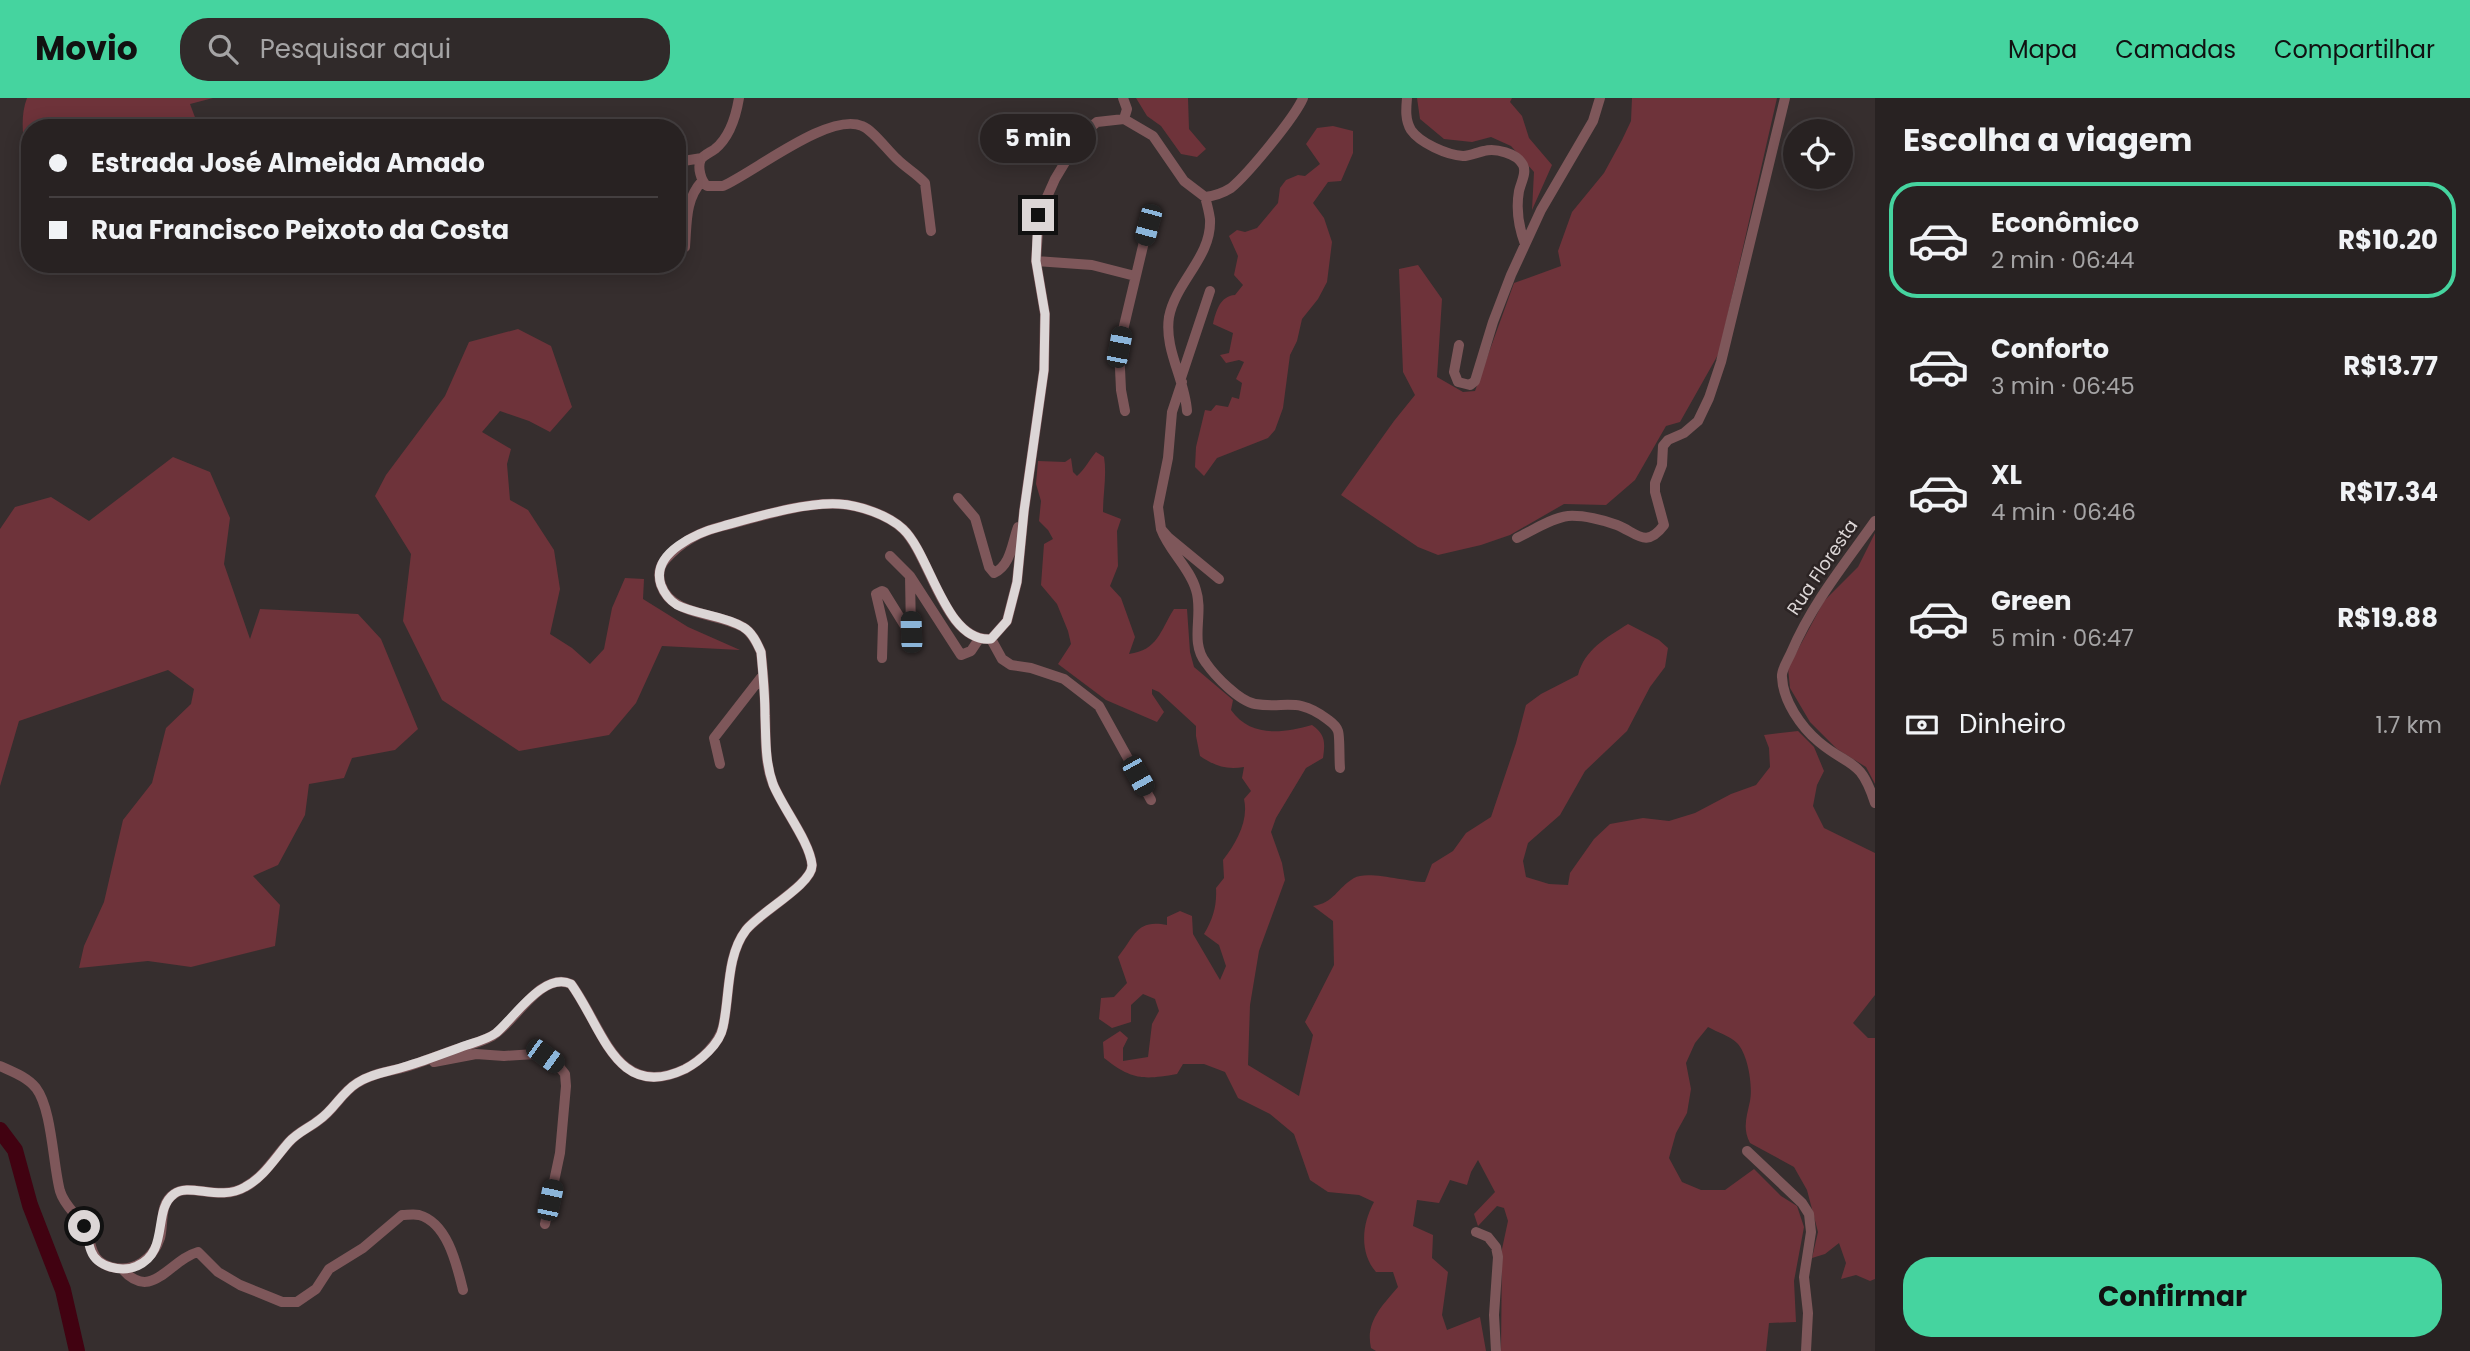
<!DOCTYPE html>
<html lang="pt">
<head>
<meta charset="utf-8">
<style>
	:root { --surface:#282222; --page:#302a2a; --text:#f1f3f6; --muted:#a5a4a5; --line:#443f40; --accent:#45d49f }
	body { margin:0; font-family:Poppins,sans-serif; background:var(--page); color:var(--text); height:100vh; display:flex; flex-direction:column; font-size:26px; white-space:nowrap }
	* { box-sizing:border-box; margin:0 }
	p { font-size:23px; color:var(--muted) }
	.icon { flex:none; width:38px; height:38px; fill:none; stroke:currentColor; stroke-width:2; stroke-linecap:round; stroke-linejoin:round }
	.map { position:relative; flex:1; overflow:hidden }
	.side { display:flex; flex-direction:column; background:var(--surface); width:595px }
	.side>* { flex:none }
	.banner { position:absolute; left:21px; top:21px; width:665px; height:154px; border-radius:28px; box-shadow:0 4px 18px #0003,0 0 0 2px var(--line); display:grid; align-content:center; height:154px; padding:0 28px; background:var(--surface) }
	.controls { position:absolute; left:1783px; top:21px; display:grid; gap:14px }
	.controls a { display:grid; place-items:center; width:70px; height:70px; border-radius:50%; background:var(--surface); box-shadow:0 4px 18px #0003,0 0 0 2px var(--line); font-size:35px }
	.end { position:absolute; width:32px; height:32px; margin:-16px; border:9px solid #dcd6d6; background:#111; box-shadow:0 0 0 4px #111 }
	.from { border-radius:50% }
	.bubble { position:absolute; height:49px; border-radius:24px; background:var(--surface); box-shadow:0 4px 18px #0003,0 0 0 2px var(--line); font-size:23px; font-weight:700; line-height:49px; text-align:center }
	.car { position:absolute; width:21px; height:42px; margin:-21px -10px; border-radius:9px; box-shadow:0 0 5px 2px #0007; background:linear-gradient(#222 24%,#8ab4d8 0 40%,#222 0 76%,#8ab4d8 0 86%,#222 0) }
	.banner b { display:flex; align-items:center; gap:24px; height:66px; font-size:26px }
	.banner b+b { border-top:2px solid var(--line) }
	.banner i { width:18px; height:18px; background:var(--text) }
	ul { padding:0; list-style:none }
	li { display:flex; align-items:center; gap:21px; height:116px; margin:0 14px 10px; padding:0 14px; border:4px solid transparent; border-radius:28px }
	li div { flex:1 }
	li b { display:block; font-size:26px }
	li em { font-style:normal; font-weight:700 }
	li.active { border-color:var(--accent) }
	li>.icon { width:63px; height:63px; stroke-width:1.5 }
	h2 { padding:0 28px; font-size:32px; line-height:84px }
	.pay { display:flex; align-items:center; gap:18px; height:77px; padding:0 28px; font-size:26px }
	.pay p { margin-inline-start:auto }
	.primary-button { display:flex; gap:14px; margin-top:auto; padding:14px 28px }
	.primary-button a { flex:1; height:80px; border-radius:28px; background:var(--accent); color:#111; font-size:28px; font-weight:700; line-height:80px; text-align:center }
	header { display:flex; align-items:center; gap:42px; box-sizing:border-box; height:98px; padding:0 35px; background:var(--accent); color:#111 }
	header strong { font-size:33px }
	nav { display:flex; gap:38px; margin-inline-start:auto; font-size:24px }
	.search { width:490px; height:63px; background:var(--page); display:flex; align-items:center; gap:18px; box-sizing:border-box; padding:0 24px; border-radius:28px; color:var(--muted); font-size:26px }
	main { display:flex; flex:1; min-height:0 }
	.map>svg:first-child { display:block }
</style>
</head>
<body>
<header>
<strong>Movio</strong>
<div class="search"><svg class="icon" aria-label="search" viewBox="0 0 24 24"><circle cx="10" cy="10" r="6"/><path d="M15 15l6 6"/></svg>Pesquisar aqui</div>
<nav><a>Mapa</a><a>Camadas</a><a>Compartilhar</a></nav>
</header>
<main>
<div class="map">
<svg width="1875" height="1253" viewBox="0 0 1875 1253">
	<rect width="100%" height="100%" fill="#362e2e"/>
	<path fill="#6e333a" d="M 27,0 L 213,0 L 190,6 L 199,30 L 30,30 L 30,76 C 25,53 18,23 27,0 Z
		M 1136,0 L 1188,0 L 1189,31 L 1206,51 L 1197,59 L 1181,56 L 1161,28 L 1147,18 Z
		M 1417,0 L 1512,0 L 1510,4 L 1522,18 L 1529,40 L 1552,67 L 1532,112 L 1534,74 L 1511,48 L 1491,39 L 1472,44 L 1444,41 L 1420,21 Z
		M 1632,0 L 1777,0 L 1719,255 L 1680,324 L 1666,328 L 1635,382 L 1606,407 L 1564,406 L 1510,437 L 1481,447 L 1438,457 L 1418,449 L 1341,397 L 1394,323 L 1415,297 L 1403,274 L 1399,171 L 1418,167 L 1442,201 L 1437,279 L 1463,294 L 1475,293 L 1514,185 L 1561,168 L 1558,153 L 1572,114 L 1604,75 L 1622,42 L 1631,23 Z
		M 1333,28 L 1353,33 L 1353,55 L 1341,83 L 1328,84 L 1313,105 L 1324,120 L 1332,144 L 1327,184 L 1318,201 L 1302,221 L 1297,243 L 1290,257 L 1283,310 L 1275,332 L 1268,340 L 1217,360 L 1204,378 L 1195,369 L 1196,349 L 1205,312 L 1211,313 L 1216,307 L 1228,309 L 1232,299 L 1239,301 L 1242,285 L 1236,281 L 1244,264 L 1239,262 L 1226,265 L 1220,257 L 1229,255 L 1233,235 L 1213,226 C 1216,213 1220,198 1235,197 L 1243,187 L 1234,177 L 1238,158 L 1229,138 L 1237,132 L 1245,134 L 1257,130 L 1278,105 L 1280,90 L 1286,82 L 1298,77 L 1305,78 L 1320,66 L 1306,46 L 1317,30 Z
		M 518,231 L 551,248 L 572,309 L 550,334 L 529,323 L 500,313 L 482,334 L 511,351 L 507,366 L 510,402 L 528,412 L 554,452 L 560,491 L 550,536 L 572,550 L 590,566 L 604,551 L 612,510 L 625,480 L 644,481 L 643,501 L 688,529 L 740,552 L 662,548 L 636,605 L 609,637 L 519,653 L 442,602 L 403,523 L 411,456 L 375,398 L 386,377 L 445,298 L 469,244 Z
		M 1096,354 L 1104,359 C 1107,377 1103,395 1103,414 L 1121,421 L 1117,433 L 1118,468 L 1110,488 L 1121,500 L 1135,539 L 1129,556 C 1158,552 1160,533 1174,511 L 1187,511 L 1190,554 L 1194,569 L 1233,602 L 1231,612 C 1251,640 1283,635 1312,627 C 1326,637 1325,645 1323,660 L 1306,670 L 1276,720 L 1271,734 L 1282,765 L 1285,782 L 1259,853 L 1250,907 L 1248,967 L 1299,998 L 1313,937 L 1305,924 L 1334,867 L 1333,823 L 1313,808 C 1334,805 1337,790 1354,780 C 1367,772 1407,784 1425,784 L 1432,766 L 1453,753 L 1466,735 L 1491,719 L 1516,645 L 1526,607 L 1541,596 L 1578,577 C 1585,551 1606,540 1628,526 L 1659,542 L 1668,550 L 1665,569 L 1650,589 L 1627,633 L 1585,673 L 1560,717 L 1528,745 L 1523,763 L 1526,779 L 1549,786 L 1568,787 L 1570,775 L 1594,741 L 1610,726 L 1643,720 L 1669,723 L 1695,715 L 1731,696 L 1756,687 L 1770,669 L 1769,650 L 1764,637 L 1798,633 L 1814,649 L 1824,673 L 1817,687 L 1813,708 L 1824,730 L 1875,755 L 1875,897 L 1853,925 L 1868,940 L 1875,940 L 1875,1181 L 1870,1183 L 1856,1177 L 1841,1181 L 1846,1165 L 1839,1145 L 1825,1156 L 1812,1160 L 1818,1134 L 1807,1092 L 1794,1069 L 1750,1045 C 1742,1030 1747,1018 1750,1003 C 1753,988 1748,956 1737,945 C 1730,938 1717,934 1708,929 L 1695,945 L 1686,965 L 1691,991 L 1687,1015 L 1676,1035 L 1669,1060 L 1682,1084 L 1701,1092 L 1725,1092 L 1754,1071 L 1781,1098 L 1797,1108 L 1804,1129 L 1794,1183 L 1796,1224 L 1769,1225 L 1766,1253 L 1501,1253 L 1502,1151 L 1508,1123 L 1504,1110 L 1497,1108 L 1478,1128 L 1474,1116 L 1495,1094 L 1478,1062 L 1471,1074 L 1467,1087 L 1450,1082 L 1439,1105 L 1417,1102 L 1413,1128 L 1433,1137 L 1432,1160 L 1448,1174 L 1442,1217 L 1447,1232 L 1480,1219 L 1486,1253 L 1376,1253 L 1371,1250 C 1365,1224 1382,1208 1398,1189 L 1393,1174 L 1376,1174 C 1359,1154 1362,1126 1374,1104 L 1359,1097 L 1328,1094 L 1310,1082 L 1294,1036 L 1270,1016 L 1238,1000 L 1225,974 L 1204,966 L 1183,966 L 1177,976 C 1143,982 1132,982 1104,960 L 1103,944 L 1120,933 L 1128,940 L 1123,950 L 1123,963 L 1148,959 L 1152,926 L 1159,913 L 1155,901 L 1143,896 L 1131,907 L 1131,924 L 1112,930 L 1099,921 L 1101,900 L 1114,899 L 1127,885 L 1118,859 C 1135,838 1136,821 1167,827 L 1167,819 L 1180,813 L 1192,818 L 1193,836 L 1220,882 L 1226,868 L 1219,847 L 1204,836 C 1213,821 1217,808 1216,790 L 1224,780 L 1223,762 C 1236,745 1249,723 1244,701 L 1251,693 L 1242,680 L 1244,669 C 1226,672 1215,668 1200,658 L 1196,638 L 1196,628 L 1159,594 L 1152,591 L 1152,596 L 1164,614 L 1157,624 L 1106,602 L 1058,566 L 1071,546 L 1068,533 L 1057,506 L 1041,487 L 1044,446 L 1053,441 L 1048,432 L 1039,423 L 1041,403 L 1036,386 L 1038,363 L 1065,364 L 1071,360 L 1073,374 L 1077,378 C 1086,370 1089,362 1096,354 Z
		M 173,359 L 210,374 L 230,420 L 224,466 L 250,541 L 260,511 L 358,516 L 381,541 L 418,631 L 395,652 L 352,660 L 344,680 L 309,686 L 305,717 L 278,767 L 253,778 L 280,807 L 275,848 L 191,869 L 148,863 L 79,870 L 84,848 L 104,804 L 123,722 L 152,685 L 166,630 L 191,606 L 194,591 L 168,572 L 19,623 L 0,688 L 0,431 L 15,409 L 51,399 L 89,423 Z
		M 1875,435 L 1875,686 L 1866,669 L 1837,651 L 1810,624 L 1790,590 L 1788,570 L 1824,503 L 1858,469 Z"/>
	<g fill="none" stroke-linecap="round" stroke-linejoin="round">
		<path stroke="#410211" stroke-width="16" d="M 0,1032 L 15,1052 L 30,1107 L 63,1192 L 77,1253"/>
		<path stroke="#7e575a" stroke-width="10" d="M 739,0 C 736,18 730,39 715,51 C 711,54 704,57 701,61 C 697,69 701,83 707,88 L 723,88 C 756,73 829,14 862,28 C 873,32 888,53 897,61 C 906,70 917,76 925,85 L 931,133
			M 1123,0 L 1127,11 L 1124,21
			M 1407,0 C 1406,11 1405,22 1411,32 C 1420,45 1447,57 1463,58 C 1470,58 1478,54 1484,53 C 1495,50 1517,55 1523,67 C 1527,75 1521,84 1519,93 C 1516,110 1519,130 1525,146
			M 677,64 L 702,60
			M 685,149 C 687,124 685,102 702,83
			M 1036,163 L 1092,167 L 1135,178
			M 1459,247 L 1454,274 L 1458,284 L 1470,287 L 1475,283 L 1493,224 L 1511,177 L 1541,112 L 1593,23 L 1600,0
			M 1181,280 L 1210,193
			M 1182,284 L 1172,314 L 1168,360 L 1158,409 L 1161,431 L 1168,439 L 1219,481
			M 1125,313 L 1121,292 L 1119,249 L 1148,127
			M 1187,313 C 1185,281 1164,252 1169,219 C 1176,183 1212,159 1210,121 C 1209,114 1207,106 1205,99
			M 958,400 L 975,420 L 989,469 L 994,475 C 1011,467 1012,445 1018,429
			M 1875,423 C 1844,467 1813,504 1791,555 C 1788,562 1781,572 1782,579 C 1783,603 1801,629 1819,644 C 1850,670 1860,659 1875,705
			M 1161,431 C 1169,453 1190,470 1196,492 C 1204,516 1189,544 1206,565 C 1215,578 1239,603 1255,606 C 1285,611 1297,598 1327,621 C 1331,624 1336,627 1338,633 C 1340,638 1339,660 1340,670
			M 1517,440 C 1532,433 1551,420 1568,418 C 1583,417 1604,422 1617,427 C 1637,435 1646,451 1664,427 L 1655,394 L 1655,385 L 1662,367 L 1663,348 L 1668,342 L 1684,335 L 1698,323 L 1709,300 L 1721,264 L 1785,0
			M 890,458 L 910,478 L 961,557 L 971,553 L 979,541
			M 991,541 L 1002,561 L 1011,567 L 1031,570 L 1064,581 L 1099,608 L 1151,702
			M 882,560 L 883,526 L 876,496 L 882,493 L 884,494 L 910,536 L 911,534 L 910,478
			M 720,666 L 714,640 L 763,577
			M 434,964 L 476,956 L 504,958 L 535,956 L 545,958 L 557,966 L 565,976 L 566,988 L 560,1055 L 545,1126
			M 0,968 C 13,974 27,979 36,990 C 52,1011 53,1067 60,1093 C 65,1110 80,1118 86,1133 C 93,1149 90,1163 111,1169 C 134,1175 153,1161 160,1140 C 164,1125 159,1106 174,1096 C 189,1084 220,1104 245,1089 C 264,1079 275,1059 289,1044 C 298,1034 309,1030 319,1022 C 334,1012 341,995 357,985 C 371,976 386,974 402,970 C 420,965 439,957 457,951 C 468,947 481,944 492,938 C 514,926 541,872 571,886 C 603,929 616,1004 685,971 C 700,963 719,946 723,929 C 730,898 726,858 746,832 C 760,814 813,786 812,767 C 810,744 782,709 773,686 C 764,663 766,637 765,612 C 765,593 763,574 761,554 C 757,545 752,534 743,529 C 718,514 672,519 661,487 C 658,478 659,469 665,462 C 682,443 699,434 723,428 C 758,419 803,404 839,406 C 859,407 888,417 903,431 C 931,458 944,544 991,541 L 1007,523 L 1017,484 L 1024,413 L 1044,272 L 1045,216 L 1036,163 L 1039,117 L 1055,81 L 1082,36 L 1097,24 L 1124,21 L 1153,38 L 1184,83 L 1205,99 C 1214,98 1223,95 1231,90 C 1248,76 1295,19 1303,0
			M 1747,1053 L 1802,1105 L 1809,1116 L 1811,1134 L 1804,1179 L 1808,1215 L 1806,1253
			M 1476,1134 L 1488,1139 L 1496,1149 L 1498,1159 L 1494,1217 L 1496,1253
			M 122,1171 C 152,1205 169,1162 198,1154 L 218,1174 L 240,1187 L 282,1204 L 297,1204 L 316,1191 L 329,1171 L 363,1150 L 402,1117 C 407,1117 414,1116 419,1117 C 448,1125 457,1168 463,1192"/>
	</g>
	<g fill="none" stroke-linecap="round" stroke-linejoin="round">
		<path stroke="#dcd6d6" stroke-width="9" d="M 84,1128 C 87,1136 88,1145 91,1153 C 97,1169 122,1175 137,1168 C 170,1154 152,1112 174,1096 C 189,1084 220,1104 245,1089 C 264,1079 275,1060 289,1044 C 298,1034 309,1030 319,1022 C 334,1012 341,995 357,985 C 372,975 389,974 407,968 C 427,962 447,954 467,947 C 476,944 488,941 496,935 C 514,920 544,873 571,886 C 603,930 616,1004 685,971 C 700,963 720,946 723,929 C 730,898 726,858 746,832 C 760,814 813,786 812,767 C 810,744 782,709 773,686 C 765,664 766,641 765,618 C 765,597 763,575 761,554 C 757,545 752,534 743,529 C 723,517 697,517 677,507 C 669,502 664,495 661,487 C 650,454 699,434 723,428 C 756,419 805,404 839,406 C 859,407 888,417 903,431 C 931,457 945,545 991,541 L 1007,523 L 1017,484 L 1024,413 L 1044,272 L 1045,216 L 1036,163 L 1038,117"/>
	</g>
	<g text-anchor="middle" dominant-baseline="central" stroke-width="5" stroke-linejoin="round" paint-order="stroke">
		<g font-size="18" fill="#dcd6d6" stroke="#2c2424">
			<text transform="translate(1822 469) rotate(-56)">Rua Floresta</text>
		</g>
	</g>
</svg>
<div class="controls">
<a><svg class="icon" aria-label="locate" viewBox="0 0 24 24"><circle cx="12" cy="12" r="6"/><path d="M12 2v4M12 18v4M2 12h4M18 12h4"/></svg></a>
</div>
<i class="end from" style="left:84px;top:1128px"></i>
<i class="end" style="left:1038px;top:117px"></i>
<div class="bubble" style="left:980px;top:16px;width:116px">5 min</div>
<i class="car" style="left:1148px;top:127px;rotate:195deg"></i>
<i class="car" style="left:1119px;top:249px;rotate:11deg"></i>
<i class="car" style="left:911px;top:534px;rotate:358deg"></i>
<i class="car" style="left:1138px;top:678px;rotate:151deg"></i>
<i class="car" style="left:545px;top:958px;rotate:126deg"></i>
<i class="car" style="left:550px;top:1102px;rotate:12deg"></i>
<div class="banner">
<b><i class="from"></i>Estrada José Almeida Amado</b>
<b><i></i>Rua Francisco Peixoto da Costa</b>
</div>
</div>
<section class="side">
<h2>Escolha a viagem</h2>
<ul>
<li class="active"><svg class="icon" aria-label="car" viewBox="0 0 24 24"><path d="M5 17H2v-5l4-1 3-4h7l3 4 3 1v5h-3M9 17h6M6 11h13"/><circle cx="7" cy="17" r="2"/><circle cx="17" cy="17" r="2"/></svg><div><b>Econômico</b><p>2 min · 06:44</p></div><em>R$10.20</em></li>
<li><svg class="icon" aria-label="car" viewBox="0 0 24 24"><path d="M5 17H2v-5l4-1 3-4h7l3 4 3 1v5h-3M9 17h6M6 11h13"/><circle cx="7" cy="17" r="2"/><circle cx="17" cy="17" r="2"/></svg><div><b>Conforto</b><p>3 min · 06:45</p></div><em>R$13.77</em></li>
<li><svg class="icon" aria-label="car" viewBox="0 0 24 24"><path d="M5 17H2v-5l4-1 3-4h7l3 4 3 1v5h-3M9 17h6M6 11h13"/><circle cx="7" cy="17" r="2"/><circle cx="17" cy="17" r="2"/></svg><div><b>XL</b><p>4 min · 06:46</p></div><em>R$17.34</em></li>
<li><svg class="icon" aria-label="car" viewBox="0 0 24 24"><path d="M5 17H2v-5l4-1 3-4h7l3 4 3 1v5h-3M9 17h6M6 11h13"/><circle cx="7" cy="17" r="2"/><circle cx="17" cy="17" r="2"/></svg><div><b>Green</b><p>5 min · 06:47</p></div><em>R$19.88</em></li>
</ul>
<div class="pay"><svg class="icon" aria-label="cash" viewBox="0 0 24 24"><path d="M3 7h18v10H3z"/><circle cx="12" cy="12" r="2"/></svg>Dinheiro<p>1.7 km</p></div>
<div class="primary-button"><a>Confirmar</a></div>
</section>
</main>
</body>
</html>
